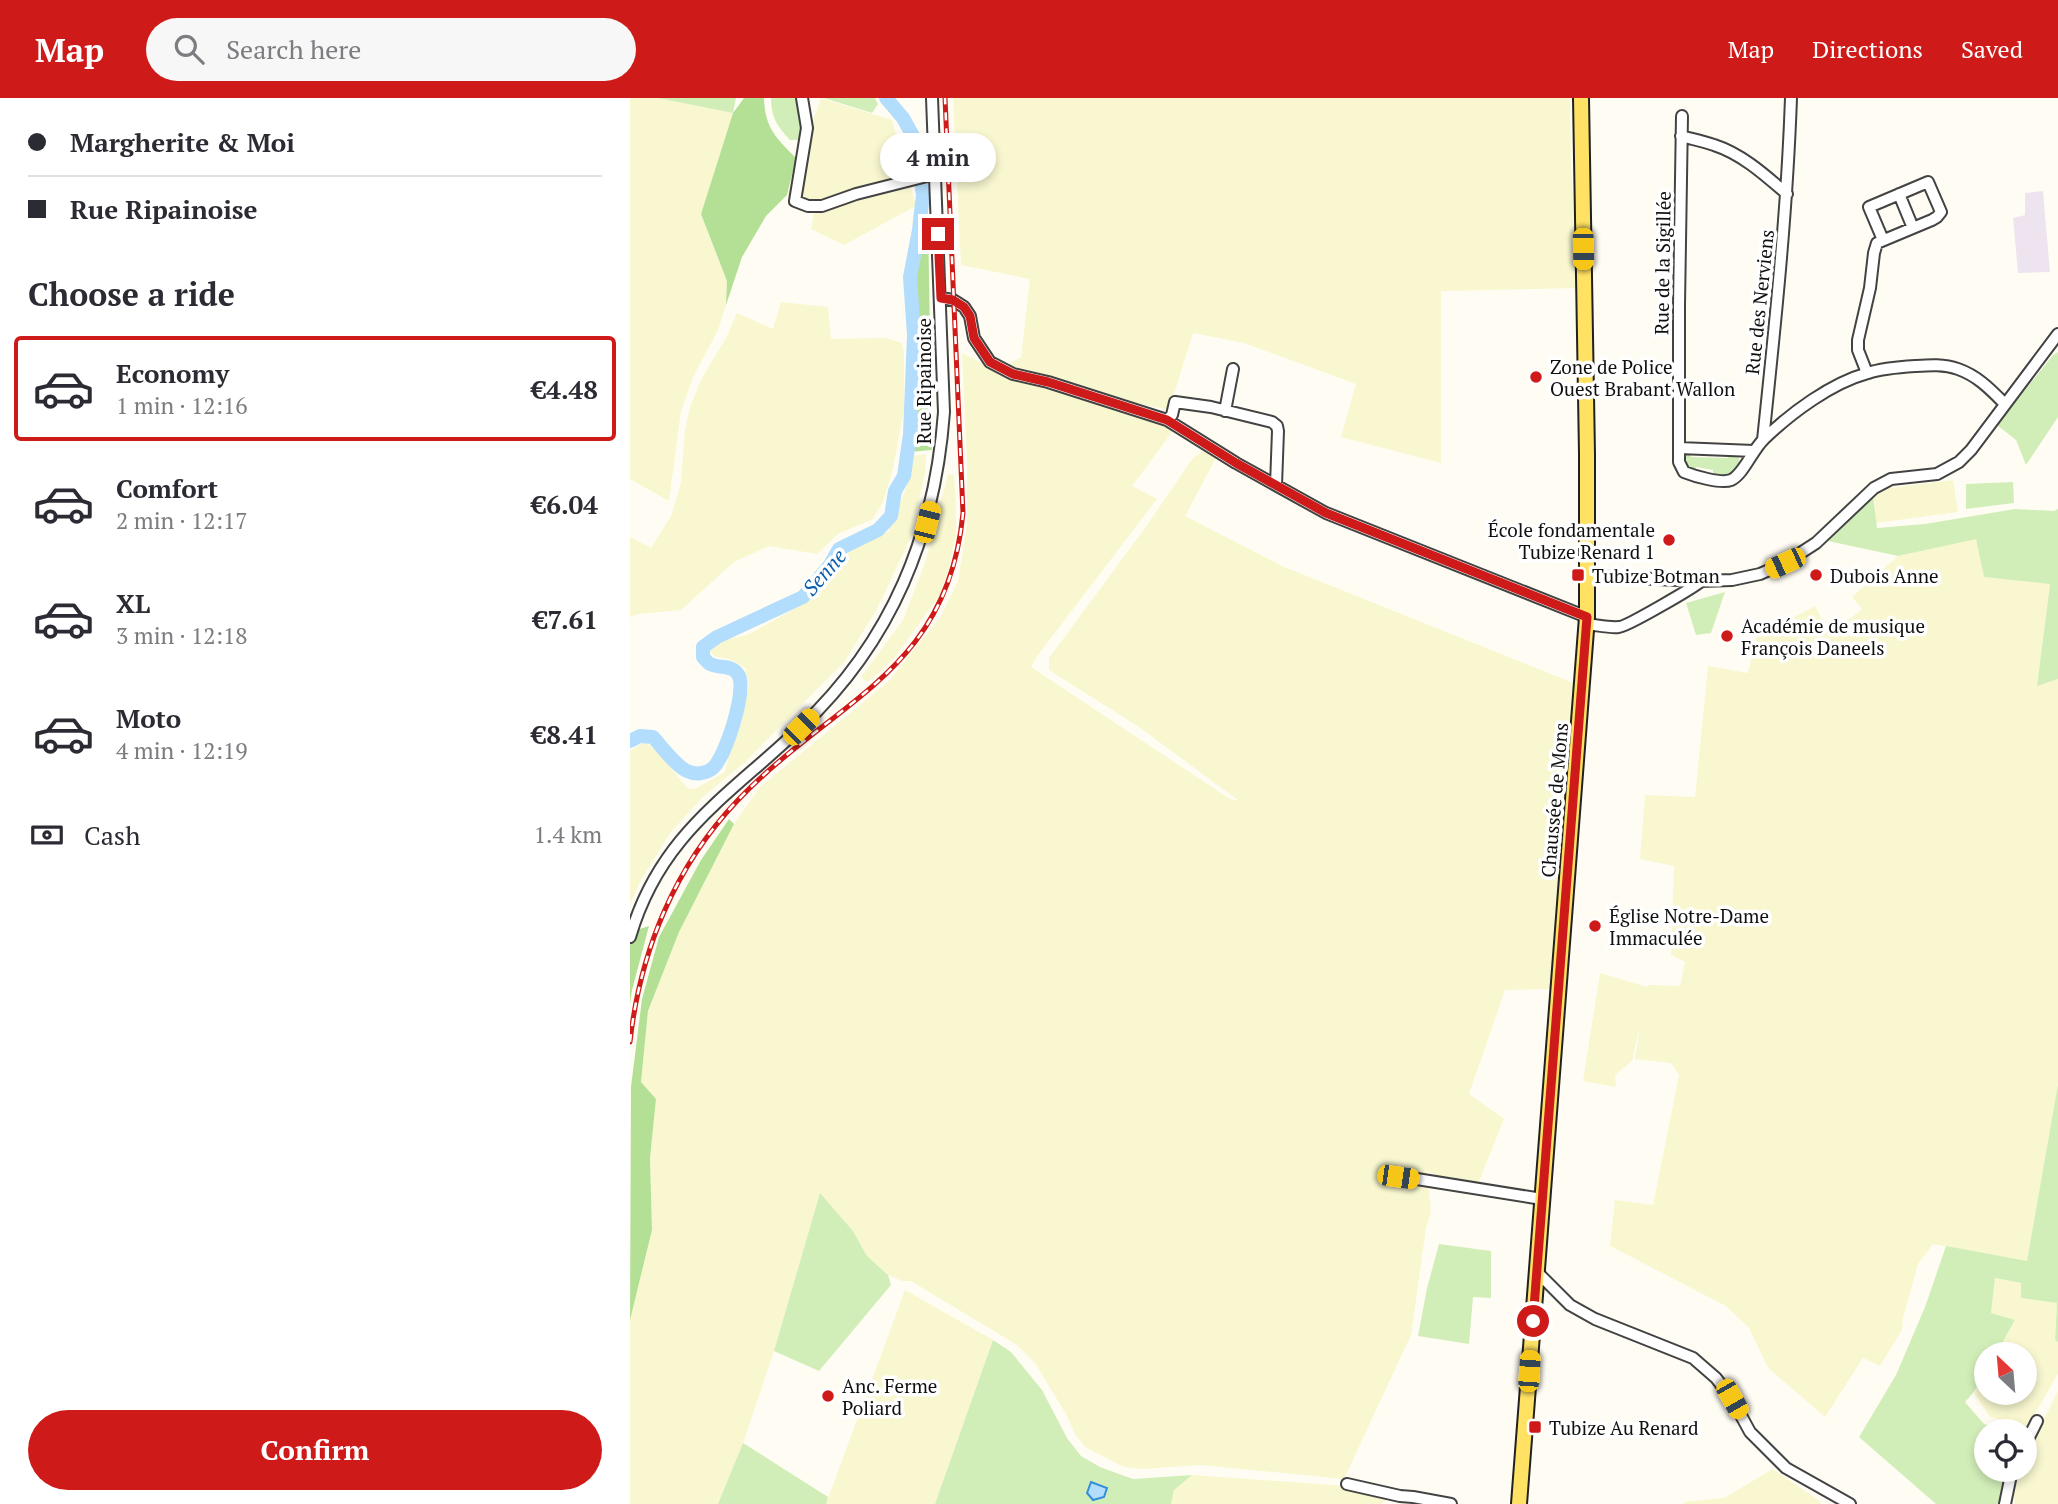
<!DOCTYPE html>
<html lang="en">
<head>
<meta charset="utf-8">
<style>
	:root { --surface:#fff; --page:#f7f7f7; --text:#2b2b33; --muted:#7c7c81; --line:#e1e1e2; --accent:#ce1b1a }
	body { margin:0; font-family:"PT Serif",serif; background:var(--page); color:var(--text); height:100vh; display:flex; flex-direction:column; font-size:26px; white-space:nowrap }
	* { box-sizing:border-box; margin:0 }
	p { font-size:23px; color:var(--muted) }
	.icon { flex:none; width:38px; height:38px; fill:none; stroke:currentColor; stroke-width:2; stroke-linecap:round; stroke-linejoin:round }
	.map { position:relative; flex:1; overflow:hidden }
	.sheet { display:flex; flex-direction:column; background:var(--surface); width:630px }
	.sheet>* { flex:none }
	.hud { display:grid; align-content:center; height:154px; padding:0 28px; background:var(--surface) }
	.needle { width:46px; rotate:334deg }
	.buttons { position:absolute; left:1344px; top:1244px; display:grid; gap:14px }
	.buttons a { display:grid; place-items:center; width:63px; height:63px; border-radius:50%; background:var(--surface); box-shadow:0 4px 10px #0003; font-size:35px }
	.end { position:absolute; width:32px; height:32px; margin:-16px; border:9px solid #ce1b1a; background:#fff; box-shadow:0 0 0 4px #fff }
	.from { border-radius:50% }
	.bubble { position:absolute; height:49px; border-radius:24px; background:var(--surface); box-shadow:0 4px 10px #0003; font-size:23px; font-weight:700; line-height:49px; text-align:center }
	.car { position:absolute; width:21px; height:42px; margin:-21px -10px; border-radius:9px; box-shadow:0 0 5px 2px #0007; background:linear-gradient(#f5c518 24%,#345 0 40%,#f5c518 0 76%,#345 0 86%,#f5c518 0) }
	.hud b { display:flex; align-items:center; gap:24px; height:66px; font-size:26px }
	.hud b+b { border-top:2px solid var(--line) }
	.hud i { width:18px; height:18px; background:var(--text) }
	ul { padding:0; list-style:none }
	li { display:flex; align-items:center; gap:21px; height:105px; margin:0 14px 10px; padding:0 14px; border:4px solid transparent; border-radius:7px }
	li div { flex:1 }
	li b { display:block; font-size:26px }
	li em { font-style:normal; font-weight:700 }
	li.current { border-color:var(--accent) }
	li>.icon { width:63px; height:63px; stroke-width:1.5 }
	h2 { padding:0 28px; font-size:32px; line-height:84px }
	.pay { display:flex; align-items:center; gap:18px; height:77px; padding:0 28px; font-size:26px }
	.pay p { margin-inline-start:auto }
	.button { display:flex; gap:14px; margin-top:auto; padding:14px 28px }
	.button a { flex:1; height:80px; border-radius:42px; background:var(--accent); color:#fff; font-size:28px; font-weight:700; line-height:80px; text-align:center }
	header { display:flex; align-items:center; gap:42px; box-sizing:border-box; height:98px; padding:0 35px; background:var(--accent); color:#fff }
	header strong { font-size:33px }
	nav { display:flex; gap:38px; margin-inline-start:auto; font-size:24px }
	.search { width:490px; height:63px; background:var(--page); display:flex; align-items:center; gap:18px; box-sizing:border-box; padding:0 24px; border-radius:38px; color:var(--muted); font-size:26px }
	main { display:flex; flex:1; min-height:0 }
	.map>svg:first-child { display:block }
</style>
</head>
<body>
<header>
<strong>Map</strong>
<div class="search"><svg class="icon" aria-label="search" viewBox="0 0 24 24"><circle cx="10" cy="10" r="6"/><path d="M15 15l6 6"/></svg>Search here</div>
<nav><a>Map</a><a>Directions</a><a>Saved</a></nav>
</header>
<main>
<section class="sheet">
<div class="hud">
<b><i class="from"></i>Margherite &amp; Moi</b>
<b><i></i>Rue Ripainoise</b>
</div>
<h2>Choose a ride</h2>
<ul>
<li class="current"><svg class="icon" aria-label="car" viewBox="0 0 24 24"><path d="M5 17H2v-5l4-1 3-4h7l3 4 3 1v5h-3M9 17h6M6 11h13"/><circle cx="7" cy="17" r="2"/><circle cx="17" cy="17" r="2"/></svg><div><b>Economy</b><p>1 min · 12:16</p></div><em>€4.48</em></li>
<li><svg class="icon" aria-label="car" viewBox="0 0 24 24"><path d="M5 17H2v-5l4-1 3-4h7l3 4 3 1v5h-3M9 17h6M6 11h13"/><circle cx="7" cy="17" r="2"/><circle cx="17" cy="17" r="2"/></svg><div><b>Comfort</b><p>2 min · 12:17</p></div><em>€6.04</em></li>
<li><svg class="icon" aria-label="car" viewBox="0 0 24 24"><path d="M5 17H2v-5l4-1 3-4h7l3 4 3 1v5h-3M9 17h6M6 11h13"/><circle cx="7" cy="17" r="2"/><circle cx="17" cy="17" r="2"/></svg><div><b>XL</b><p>3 min · 12:18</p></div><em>€7.61</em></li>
<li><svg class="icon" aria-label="car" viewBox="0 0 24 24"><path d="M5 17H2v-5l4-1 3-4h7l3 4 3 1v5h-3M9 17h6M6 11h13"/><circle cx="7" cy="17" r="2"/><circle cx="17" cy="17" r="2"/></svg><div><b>Moto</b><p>4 min · 12:19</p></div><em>€8.41</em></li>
</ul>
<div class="pay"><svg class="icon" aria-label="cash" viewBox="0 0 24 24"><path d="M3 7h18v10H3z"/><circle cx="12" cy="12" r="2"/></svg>Cash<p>1.4 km</p></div>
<div class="button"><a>Confirm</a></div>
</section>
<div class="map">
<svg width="1428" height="1406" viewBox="0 0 1428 1406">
	<rect width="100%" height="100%" fill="#fffdf3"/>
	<path fill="#eee4ef" d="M 1413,93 L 1420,174 L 1388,175 L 1383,120 L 1395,117 L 1395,95 Z"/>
	<path fill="#f8f7d0" d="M 0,0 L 28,0 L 103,15 L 71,116 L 97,183 L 96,207 L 88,232 L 64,277 L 51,313 L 39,403 L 0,381 Z
		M 191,0 L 262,22 L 286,108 L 214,147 L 181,131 L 185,112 L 157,97 Z
		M 323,0 L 940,0 L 941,65 L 948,190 L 811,193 L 811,365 L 711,339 L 726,286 L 614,245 L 563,235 L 539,312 L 488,301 L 543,333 L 502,388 L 527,401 L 408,557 L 401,569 L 600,701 L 609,703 L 509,629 L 419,572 L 419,560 L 515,430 L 563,360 L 573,353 L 586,360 L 555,418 L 652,468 L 946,586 L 922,891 L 875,892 L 839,996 L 874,1021 L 848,1086 L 812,1080 L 797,1073 L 801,1114 L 796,1130 L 781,1237 L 714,1381 L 570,1367 L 513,1371 L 494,1369 L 455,1349 L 445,1336 L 436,1316 L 405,1265 L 387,1247 L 281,1183 L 272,1183 L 258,1177 L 237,1158 L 223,1133 L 190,1096 L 144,1253 L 113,1345 L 88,1406 L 0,1406 L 0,1222 L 22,1132 L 20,1060 L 26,1001 L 11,984 L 18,914 L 49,834 L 104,726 L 130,689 L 258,584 L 311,518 L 328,483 L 337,426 L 337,361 L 332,255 L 368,273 L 391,259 L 400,181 L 331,167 Z
		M 151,204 L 198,209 L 201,241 L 256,240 L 272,245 L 274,255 L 274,312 L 263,371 L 253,404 L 243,421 L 208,436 L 187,456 L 139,448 L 104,464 L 51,512 L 8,516 L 0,519 L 0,439 L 21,450 L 41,418 L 51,385 L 55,332 L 60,309 L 72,280 L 96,240 L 107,215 L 143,231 Z
		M 296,356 L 295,375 L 280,441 L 247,511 L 215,563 L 116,663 L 71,701 L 41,734 L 12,780 L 0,806 L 0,653 L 15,644 L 27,653 L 57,690 L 65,691 L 95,674 L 99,656 L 111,626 L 119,587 L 115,570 L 102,562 L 84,558 L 80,553 L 89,543 L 117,537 L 159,514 L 191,492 L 203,469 L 214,455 L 258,434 L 277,388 L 283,358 Z
		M 318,376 L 324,377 L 326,406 L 326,435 L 319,470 L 309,498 L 265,559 L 249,575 L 237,584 L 231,579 L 273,522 L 295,465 Z
		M 1323,382 L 1328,414 L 1246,425 L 1244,396 L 1251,391 Z
		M 1346,440 L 1354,479 L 1420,485 L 1407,587 L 1428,581 L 1428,986 L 1397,1164 L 1303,1146 L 1288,1166 L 1273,1220 L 1272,1232 L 1250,1268 L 1233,1260 L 1195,1319 L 1138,1270 L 1119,1230 L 1096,1208 L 980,1148 L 985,1102 L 1023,1107 L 1049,977 L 1041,965 L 1005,961 L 1010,927 L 1002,963 L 985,977 L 986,989 L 953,983 L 970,875 L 1017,889 L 1018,887 L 1050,888 L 1055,864 L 1041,857 L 1044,768 L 1010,761 L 1015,697 L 1065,699 L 1078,568 L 1118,575 L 1129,529 L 1142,530 L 1185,508 L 1200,537 L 1232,511 L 1222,499 L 1268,458 Z
		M 1365,1180 L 1391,1185 L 1391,1200 L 1427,1205 L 1425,1242 L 1428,1244 L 1428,1276 L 1397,1329 L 1360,1319 L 1344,1295 L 1356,1273 L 1356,1295 L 1395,1295 L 1395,1256 L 1366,1256 L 1385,1223 L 1361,1215 Z
		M 275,1192 L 363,1242 L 305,1406 L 196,1406 Z
		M 1428,1293 L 1428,1406 L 1385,1406 L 1383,1391 L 1390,1372 L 1395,1372 L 1397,1355 Z
		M 1143,1371 L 1191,1404 L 1190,1406 L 1053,1406 L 1054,1404 L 1094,1400 Z
		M 562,1377 L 717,1388 L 757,1401 L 751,1406 L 541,1406 L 544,1392 Z"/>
	<path fill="#d2eeb8" d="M 28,0 L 106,0 L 103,15 Z
		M 141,0 L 169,0 L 174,31 L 171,42 L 160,42 C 147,28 141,19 141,0 Z
		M 194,0 L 245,0 L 248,6 L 242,15 Z
		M 1428,254 L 1428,319 L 1396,367 L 1386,342 L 1367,327 L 1423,257 Z
		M 1061,353 L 1061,359 L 1098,360 L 1099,354 L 1109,360 L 1110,367 L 1100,379 L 1083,378 L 1083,372 L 1066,369 L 1064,374 L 1059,373 L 1053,360 L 1056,354 Z
		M 1383,384 L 1384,405 L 1336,411 L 1336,386 Z
		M 1243,397 L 1247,430 L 1295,426 L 1385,411 L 1424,413 L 1428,411 L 1428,581 L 1407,588 L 1420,486 L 1354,479 L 1346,441 L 1268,458 L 1198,443 Z
		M 1095,494 L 1081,535 L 1066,537 L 1056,505 Z
		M 1428,986 L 1428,1244 L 1425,1242 L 1427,1205 L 1391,1200 L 1391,1185 L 1365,1180 L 1361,1215 L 1385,1222 L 1366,1256 L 1356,1256 C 1356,1277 1349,1289 1335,1304 L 1354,1326 L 1380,1333 L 1356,1334 L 1356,1372 L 1377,1372 L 1372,1406 L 1306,1406 L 1229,1339 L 1266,1277 L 1295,1209 L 1316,1148 L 1397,1163 Z
		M 190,1095 L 223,1133 L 237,1158 L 258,1177 L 261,1187 L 189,1273 L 144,1253 Z
		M 809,1146 L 861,1153 L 861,1200 L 843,1199 L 839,1246 L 788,1238 L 797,1190 Z
		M 363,1242 L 381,1254 L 412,1292 L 437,1340 L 451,1358 L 470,1369 L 503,1381 L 562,1377 L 544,1392 L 541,1406 L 305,1406 Z
		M 113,1345 L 198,1399 L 196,1406 L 88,1406 Z"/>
	<path fill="#b4e096" d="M 114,0 L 134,0 C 135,30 146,40 166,60 L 157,97 L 136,118 L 112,159 L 96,207 L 97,183 L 71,116 L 103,15 Z
		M 298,121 L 302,352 L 278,354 L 283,180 Z
		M 99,721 L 104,726 L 49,834 L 18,913 L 11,984 L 26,1001 L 20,1060 L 22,1132 L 0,1222 L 1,989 L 12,901 L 29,839 L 71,762 Z
		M 19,828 L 2,892 L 0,906 L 0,834 Z"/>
	<path fill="#b3ddfc" stroke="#338fd9" stroke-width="2" d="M 461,1384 L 477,1390 L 474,1399 L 463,1402 L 457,1395 Z"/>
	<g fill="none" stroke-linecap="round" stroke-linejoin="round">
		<path stroke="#b3ddfc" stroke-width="14" d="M 0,643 L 10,638 L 23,639 C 31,648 46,668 57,673 C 65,677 76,676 83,670 C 96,657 116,595 109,578 C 103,566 90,571 80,566 C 78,565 74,560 73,559 L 73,549 L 87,539 L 173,499 L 200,467 L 209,451 L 248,432 L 261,418 L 265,393 L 274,378 L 280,336 L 284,237 L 280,179 L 289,132 L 293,96 L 283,38 L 273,20 L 256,0"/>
		<g stroke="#434343" stroke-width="14">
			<path id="minor" d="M 172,0 L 177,30 L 165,103 L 178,108 L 192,108 L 226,96 L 305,76
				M 1052,18 L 1049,207 L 1049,364 L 1054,374 C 1064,378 1091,386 1101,382 C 1113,377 1123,351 1134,341 C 1161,315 1201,285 1238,275 C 1253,270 1270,269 1286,268 C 1300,267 1314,266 1328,271 C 1348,278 1361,292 1375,306
				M 1051,38 C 1062,41 1073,43 1084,47 C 1112,56 1135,77 1157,96
				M 1269,96 L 1283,130
				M 311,200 L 323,202 L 334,209 L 340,218 L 344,240 L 360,264 L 383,276 L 418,284 L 537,322 L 606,365 L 696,415 L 957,519
				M 1237,275 L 1228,252 L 1228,242 L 1240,190 L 1244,155 L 1247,145 L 1302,122 L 1307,119 L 1311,114 L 1298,84 L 1239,109 L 1253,142
				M 595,313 L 603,271
				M 537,322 L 542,317 L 545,304 L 581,309 L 642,324 L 647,328 L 648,333 L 646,387
				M 1133,342 C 1145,228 1157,115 1161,0
				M 1049,350 L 1124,353
				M 958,478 L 1071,483 L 1102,482 L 1130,476 L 1155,465 L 1186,445 L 1244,390 L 1261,381 L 1307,376 L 1329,364 L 1341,352 L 1428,236
				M 956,526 C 967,527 979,530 989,529 C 996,529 1065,489 1071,483
				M 0,839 C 30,736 99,698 171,629 C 262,543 305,437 314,314 L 302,0
				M 768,1078 L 912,1101
				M 907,1174 L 940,1207 L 965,1221 L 1063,1260 L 1086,1280 L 1102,1301 L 1120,1334 L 1156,1370 L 1220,1406
				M 1395,1347 L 1407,1323
				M 717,1386 L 770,1398 L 783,1399 L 821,1406
				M 1375,1406 L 1382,1372"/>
		</g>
		<g stroke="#212121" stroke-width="18">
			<path id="major" d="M 889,1406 L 957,519 L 957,356 L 951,0"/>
		</g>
		<use href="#minor" stroke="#fff" stroke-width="10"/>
		<use href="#major" stroke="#ffe163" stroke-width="14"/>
		<g stroke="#ce1b1a" stroke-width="5">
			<path id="rail" d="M 0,944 C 10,853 45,768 108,702 C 204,601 318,575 333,415 L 315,0"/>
		</g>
		<use href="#rail" stroke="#fff" stroke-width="2.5" stroke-dasharray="8" stroke-linecap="butt"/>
	</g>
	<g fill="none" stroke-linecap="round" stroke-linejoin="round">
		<path stroke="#ce1b1a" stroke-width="9" d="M 308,136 L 311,200 L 323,202 L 334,209 L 340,218 L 344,240 L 360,264 L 383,276 L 418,284 L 537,322 L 606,365 L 696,415 L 957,519 L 903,1223"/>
	</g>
	<g fill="#ce1b1a" stroke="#fff" stroke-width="2.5">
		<circle cx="906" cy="279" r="7"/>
		<circle cx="1039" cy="442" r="7"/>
		<rect x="941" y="470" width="14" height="14" rx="3.5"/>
		<circle cx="1186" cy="477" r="7"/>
		<circle cx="1097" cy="538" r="7"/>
		<circle cx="965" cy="828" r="7"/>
		<circle cx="198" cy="1298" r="7"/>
		<rect x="898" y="1322" width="14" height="14" rx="3.5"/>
	</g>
	<g text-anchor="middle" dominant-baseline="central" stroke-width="7" stroke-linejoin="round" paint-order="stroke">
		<g font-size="19" fill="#101010" stroke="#fff">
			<text transform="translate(1032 165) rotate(-89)">Rue de la Sigillée</text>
			<text transform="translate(1129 204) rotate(-84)">Rue des Nerviens</text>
			<text transform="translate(293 283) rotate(-90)">Rue Ripainoise</text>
			<text transform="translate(924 702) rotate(-85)">Chaussée de Mons</text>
		</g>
		<g font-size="19" fill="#101010" stroke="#fff" text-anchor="start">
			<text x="920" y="268">Zone de Police<tspan x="920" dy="22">Ouest Brabant Wallon</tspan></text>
			<text x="1025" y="431" text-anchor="end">École fondamentale<tspan x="1025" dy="22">Tubize Renard 1</tspan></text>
			<text x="962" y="477">Tubize Botman</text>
			<text x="1200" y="477">Dubois Anne</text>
			<text x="1111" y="527">Académie de musique<tspan x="1111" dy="22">François Daneels</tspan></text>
			<text x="979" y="817">Église Notre-Dame<tspan x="979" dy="22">Immaculée</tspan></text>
			<text x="212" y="1287">Anc. Ferme<tspan x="212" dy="22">Poliard</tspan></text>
			<text x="919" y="1329">Tubize Au Renard</text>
		</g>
		<g font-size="21" font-style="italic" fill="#0c60af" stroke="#fff">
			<text transform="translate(194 474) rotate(-49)">Senne</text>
		</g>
	</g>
</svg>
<div class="buttons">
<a><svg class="needle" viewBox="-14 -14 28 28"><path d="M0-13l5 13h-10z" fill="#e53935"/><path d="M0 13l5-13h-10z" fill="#7c7c81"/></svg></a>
<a><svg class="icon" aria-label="locate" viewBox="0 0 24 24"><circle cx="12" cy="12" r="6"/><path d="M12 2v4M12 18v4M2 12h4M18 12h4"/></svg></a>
</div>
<i class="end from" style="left:903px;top:1223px"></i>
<i class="end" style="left:308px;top:136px"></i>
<div class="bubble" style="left:250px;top:35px;width:116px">4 min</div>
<i class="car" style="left:953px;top:151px;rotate:179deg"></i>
<i class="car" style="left:297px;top:424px;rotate:14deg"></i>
<i class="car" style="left:1155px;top:465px;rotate:245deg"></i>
<i class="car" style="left:171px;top:629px;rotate:45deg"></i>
<i class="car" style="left:768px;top:1079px;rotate:98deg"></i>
<i class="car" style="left:899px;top:1273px;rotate:4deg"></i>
<i class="car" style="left:1102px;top:1301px;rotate:150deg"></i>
</div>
</main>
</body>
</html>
